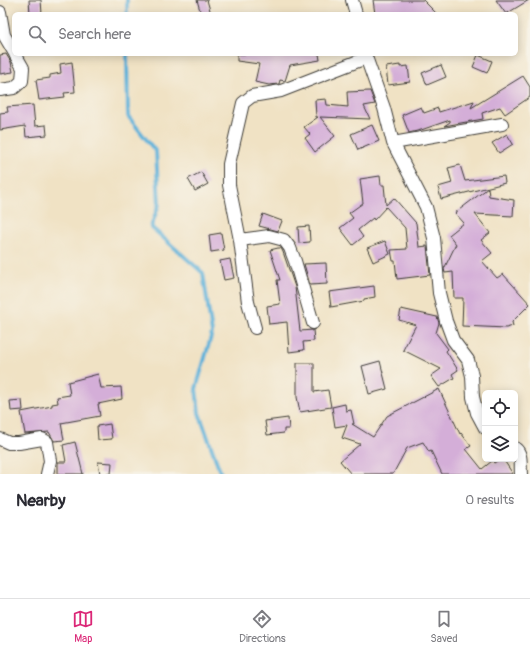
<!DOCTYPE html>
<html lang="en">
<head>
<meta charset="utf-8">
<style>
	:root { --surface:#fff; --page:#f7f7f7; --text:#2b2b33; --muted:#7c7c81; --line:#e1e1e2; --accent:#db2777 }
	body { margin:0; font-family:Pangolin,sans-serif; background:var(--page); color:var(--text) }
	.controls { position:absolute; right:12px; bottom:12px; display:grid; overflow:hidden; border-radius:6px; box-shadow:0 2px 10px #0003 }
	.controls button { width:36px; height:36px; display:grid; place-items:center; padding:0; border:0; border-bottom:1px solid var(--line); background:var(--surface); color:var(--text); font:20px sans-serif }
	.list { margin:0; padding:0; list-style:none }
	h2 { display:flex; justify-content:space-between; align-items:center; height:52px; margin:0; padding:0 16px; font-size:17px }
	h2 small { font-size:13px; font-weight:400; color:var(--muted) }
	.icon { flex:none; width:22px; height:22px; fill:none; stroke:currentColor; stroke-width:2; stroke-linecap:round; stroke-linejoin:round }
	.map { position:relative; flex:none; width:530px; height:474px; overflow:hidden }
	.search { position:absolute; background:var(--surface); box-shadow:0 2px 10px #0003; left:12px; right:12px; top:12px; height:44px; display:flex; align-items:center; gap:10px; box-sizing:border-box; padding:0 14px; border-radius:6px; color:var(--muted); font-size:15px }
	.sheet { height:124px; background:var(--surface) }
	nav { display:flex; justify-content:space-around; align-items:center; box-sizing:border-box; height:56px; border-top:1px solid var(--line); background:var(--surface); font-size:11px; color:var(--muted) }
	nav a { display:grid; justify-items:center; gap:2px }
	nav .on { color:var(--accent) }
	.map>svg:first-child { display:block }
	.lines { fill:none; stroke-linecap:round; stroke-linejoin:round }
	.stream { stroke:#5db1d9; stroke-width:4 }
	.building { fill:#d4aed8 }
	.minor-casing { stroke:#3c3a35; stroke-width:14 }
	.minor { stroke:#fff; stroke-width:12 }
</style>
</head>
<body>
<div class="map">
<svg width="530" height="474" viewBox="0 0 530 474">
	<rect width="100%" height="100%" fill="#f7f3e8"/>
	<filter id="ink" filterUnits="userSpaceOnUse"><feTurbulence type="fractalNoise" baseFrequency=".025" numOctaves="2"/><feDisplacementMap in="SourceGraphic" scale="8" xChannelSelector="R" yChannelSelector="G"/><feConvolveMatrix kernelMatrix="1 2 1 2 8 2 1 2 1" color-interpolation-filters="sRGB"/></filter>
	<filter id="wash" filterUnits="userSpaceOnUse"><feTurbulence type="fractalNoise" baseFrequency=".012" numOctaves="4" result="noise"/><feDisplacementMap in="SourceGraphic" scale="16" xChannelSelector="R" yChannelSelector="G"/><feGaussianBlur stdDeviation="0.9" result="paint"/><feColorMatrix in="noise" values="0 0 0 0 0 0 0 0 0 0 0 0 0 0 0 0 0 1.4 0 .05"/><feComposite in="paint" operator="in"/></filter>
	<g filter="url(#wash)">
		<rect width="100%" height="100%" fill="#f0e2c4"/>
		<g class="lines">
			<path class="stream" d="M127 0V14
				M127 54 128 116 156 152 159 204 151 227 203 273 212 333 196 389 199 413 221 474"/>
		</g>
		<g id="blocks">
			<path class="building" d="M29 0H41L42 14H30Z
				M197 0H207L211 14H201Z
				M373 0H423L437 14H375Z
				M496 0H529L506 14Z
				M6 54 11 62 13 72 0 74V55Z
				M237 54H319L320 60 290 65 285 81 280 80 279 84 269 85 255 82 259 64 237 61Z
				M478 55 492 61 487 73 473 67Z
				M72 62 75 92 64 93 65 97 39 100 36 80 50 78V75L61 73 60 64Z
				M400 65V67L408 66 410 82 388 85 386 67Z
				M441 65 446 77 427 85 422 73Z
				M523 76 530 87V97L505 114 500 107 482 113 483 119 444 126 450 122V120L421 130 409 133 402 115 421 107 424 113 438 108 439 112 474 101 471 108Z
				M370 91 375 104 364 106 370 119 320 117 335 136 315 152 305 138 310 134 304 127 318 117H316L315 100 326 99 327 105 348 107 347 92Z
				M33 105 35 126 46 125 47 135 26 137 25 126 0 130V113L8 112 7 107Z
				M372 125 379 141 358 150 351 134Z
				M507 134 513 144 499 153 492 143Z
				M460 165 465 181 504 176 505 183 441 199 438 187 452 183 448 168Z
				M201 172 208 184 195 191 188 179Z
				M380 176 381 185H384L386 205 394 198 416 223 419 247 427 246 430 275 397 279 395 261H393L391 250 407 249 405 228 386 207 374 220 373 218 358 230 363 237 353 245 340 228 353 218 349 213 363 203 360 179Z
				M488 188 489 196 514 200 513 216 475 214 490 233 481 240 492 253 482 261 497 278 503 274 530 304 512 322 513 326 506 328 462 326 463 298H454L453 272 445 273 444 269 456 244 449 235 464 223 455 213Z
				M263 214 282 221 278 231 259 226Z
				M309 226 310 242 299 243 298 227Z
				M221 233 224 250 211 252 209 235Z
				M385 241 390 254 373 262 367 248Z
				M278 248H281L283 252 295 287 300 331 313 330 314 341 303 342 304 350 289 352 287 322 269 324 267 306 280 304 277 280H280L270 250Z
				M230 259 234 278 224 280 220 261Z
				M326 263 327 284 310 285 304 264Z
				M374 286 375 297 364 299V301L331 307 329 292Z
				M401 309 437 317 439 323 436 333 448 349 446 351 458 370 452 374 454 378 439 387 431 376 441 369 403 350 416 325 399 320Z
				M380 361 387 389 369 394 362 366Z
				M297 363H314V392L328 390 331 407 300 412 297 397Z
				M98 374 101 388 121 387 122 399 98 404 100 416 61 423 64 440 54 441 49 432 25 434 21 412 52 406V404L58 403 57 397 70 395 68 382Z
				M439 389 460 434 461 433 471 446 466 449 482 469 492 461 494 463 500 459H503L513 474H442L431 451 429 452 423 442 407 448 393 474H351L340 461 360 444 342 438 347 425 335 427 332 407 345 404 346 411 351 410 354 424H352L373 437 387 416Z
				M22 400 23 410 11 411 10 401Z
				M288 418 289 429H284V433L267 435 265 421Z
				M110 424 112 439 98 440 97 426Z
				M75 442 83 474H58V462H66L63 445Z
				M98 462 112 463 111 474H100Z"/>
		</g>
	</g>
	<g filter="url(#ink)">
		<use href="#blocks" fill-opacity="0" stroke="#3c3a35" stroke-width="1"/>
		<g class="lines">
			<defs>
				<path id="minor" d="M352 0 356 14
					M0 12 4 35 14 52
					M365 54 384 108 393 143 426 207 434 238 439 293 446 321 453 340 468 360 472 376 473 397 477 413 485 428
					M0 90 14 88 22 81 23 68 15 54
					M393 143 502 124
					M240 240 269 236 284 240 290 248 295 261 313 323
					M255 328 248 302 240 240 229 185V164L243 103 252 96 281 91 366 58
					M0 439 9 443H19L42 439 47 442 50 461 47 474
					M515 448C523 454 520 465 521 474"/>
			</defs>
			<use href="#minor" class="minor-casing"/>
			<use href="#minor" class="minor"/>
		</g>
	</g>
</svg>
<div class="controls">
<button><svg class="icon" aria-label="locate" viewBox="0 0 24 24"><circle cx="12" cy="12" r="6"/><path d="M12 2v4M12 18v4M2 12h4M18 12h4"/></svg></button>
<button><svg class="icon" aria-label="layers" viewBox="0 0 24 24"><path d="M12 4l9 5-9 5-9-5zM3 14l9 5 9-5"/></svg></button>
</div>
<div class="search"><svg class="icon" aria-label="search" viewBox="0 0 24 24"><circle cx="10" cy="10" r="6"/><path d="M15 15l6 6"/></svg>Search here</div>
</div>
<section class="sheet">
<h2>Nearby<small>0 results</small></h2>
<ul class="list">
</ul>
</section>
<nav>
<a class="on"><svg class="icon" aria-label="map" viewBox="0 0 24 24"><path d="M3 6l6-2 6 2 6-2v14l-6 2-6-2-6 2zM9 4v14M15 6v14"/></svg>Map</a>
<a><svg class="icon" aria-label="directions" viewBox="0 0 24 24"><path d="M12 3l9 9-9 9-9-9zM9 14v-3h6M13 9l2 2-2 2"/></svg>Directions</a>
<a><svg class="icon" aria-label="saved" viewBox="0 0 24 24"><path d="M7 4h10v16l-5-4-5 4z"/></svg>Saved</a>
</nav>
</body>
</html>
